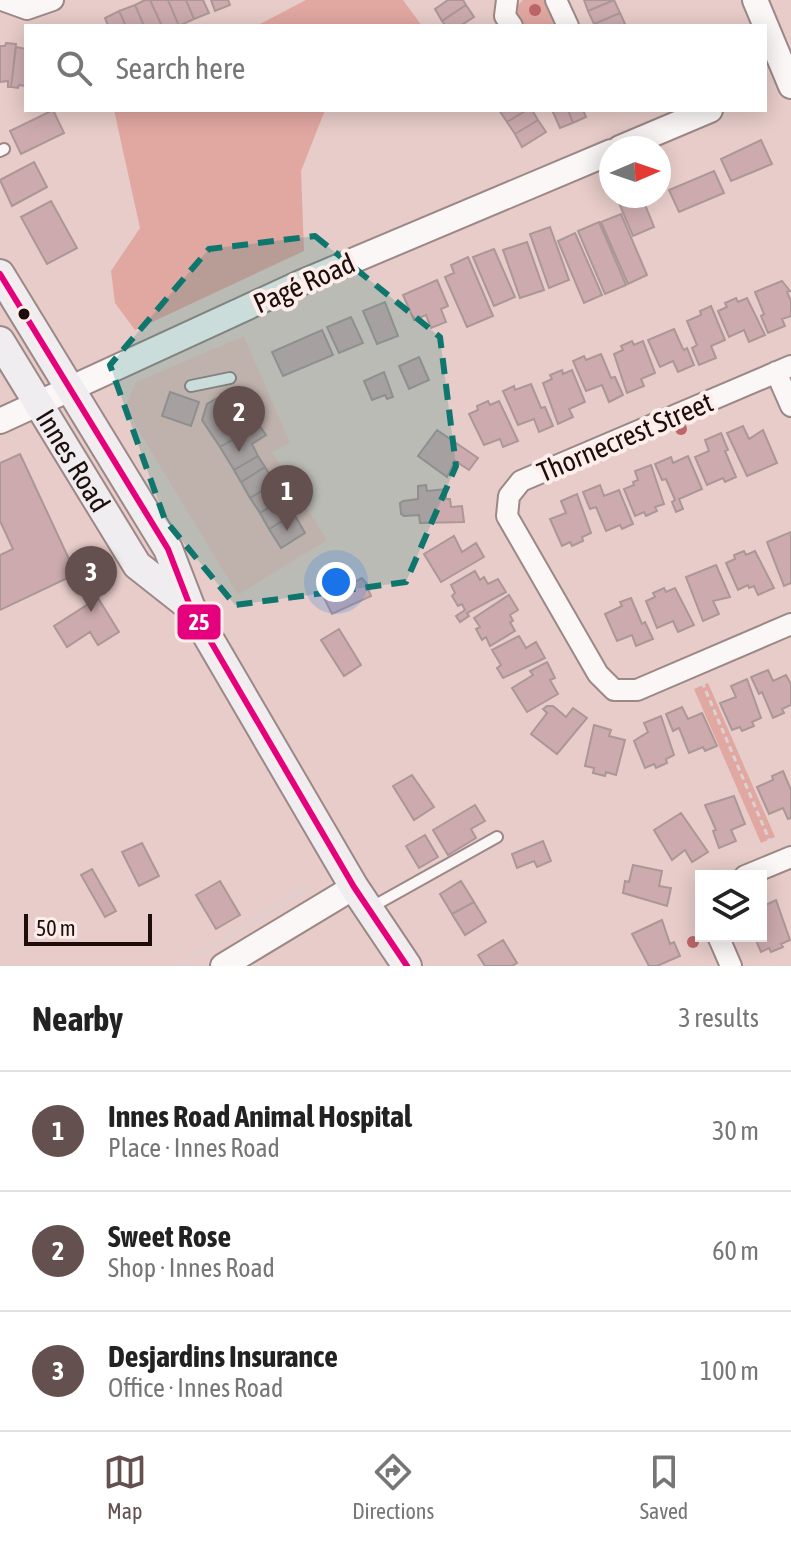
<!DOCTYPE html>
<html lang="en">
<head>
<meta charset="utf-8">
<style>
	:root { --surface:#fff; --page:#f2f2f2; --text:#222; --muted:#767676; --line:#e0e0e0; --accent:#64504e }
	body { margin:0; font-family:"Asap Condensed",sans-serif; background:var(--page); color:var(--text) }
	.controls { position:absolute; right:24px; bottom:24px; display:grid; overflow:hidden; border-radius:0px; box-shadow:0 4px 20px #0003 }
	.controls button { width:72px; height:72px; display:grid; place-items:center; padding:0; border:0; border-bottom:2px solid var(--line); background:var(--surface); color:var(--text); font:40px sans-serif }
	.compass { position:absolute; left:599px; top:136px; width:72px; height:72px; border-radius:50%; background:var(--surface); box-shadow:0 4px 20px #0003; rotate:88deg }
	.scale { position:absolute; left:24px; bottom:20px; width:128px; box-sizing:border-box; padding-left:8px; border:4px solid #1d0d0b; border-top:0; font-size:22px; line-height:28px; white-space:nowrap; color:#1d0d0b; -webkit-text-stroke:6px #fdedeb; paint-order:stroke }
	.you { position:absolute; left:336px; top:582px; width:28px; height:28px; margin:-20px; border:6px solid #fff; border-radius:50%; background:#1a73e8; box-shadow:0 0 0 12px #1a73e833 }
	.badge { display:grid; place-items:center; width:52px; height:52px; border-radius:50%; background:var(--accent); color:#fff; font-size:26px; font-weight:700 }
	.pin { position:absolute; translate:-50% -66px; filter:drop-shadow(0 2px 4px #0008) }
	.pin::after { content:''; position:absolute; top:42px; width:28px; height:24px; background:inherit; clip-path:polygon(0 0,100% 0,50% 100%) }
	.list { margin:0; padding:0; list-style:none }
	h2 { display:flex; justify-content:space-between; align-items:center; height:104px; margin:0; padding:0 32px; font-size:34px }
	h2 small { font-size:26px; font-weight:400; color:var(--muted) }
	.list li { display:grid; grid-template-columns:52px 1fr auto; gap:24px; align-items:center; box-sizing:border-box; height:120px; padding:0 32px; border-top:2px solid var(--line) }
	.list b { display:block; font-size:30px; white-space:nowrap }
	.list p { margin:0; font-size:26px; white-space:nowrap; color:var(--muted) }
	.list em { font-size:26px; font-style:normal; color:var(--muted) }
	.icon { flex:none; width:44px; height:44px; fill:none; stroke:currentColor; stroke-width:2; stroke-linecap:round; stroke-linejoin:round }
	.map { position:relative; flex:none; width:791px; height:966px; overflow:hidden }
	.search { position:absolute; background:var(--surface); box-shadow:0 4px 20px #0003; left:24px; right:24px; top:24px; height:88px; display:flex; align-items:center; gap:20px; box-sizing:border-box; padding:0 28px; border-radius:0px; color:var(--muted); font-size:30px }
	.sheet { height:464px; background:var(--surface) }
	nav { display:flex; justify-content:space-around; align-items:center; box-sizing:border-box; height:112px; border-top:2px solid var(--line); background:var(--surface); font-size:22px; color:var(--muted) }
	nav a { display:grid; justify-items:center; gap:4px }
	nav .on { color:var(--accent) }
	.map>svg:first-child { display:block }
	.built { fill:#ecc0bb }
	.green { fill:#e1a7a1 }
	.building { fill:#ccaaae; stroke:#ac9797; stroke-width:2 }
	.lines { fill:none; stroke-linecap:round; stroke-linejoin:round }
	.service-casing { stroke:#9c8886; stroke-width:14 }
	.minor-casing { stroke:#9c8886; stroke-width:24 }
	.tertiary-casing { stroke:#9c8886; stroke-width:28 }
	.secondary-casing { stroke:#9c8886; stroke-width:32 }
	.path { stroke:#dad2d2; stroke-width:3; stroke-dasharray:6 4; stroke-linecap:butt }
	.service { stroke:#fbf7f7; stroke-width:10 }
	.minor { stroke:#fbf7f7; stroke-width:20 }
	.tertiary { stroke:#fbf7f7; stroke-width:24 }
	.secondary { stroke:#f0edf0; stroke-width:28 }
	.bus-1-casing { stroke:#fdedeb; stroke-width:12 }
	.bus-1 { stroke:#e5007d; stroke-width:6 }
	.tree { fill:#bd6668 }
	.marked { fill:#0f766e; fill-opacity:0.2; stroke:#0f766e; stroke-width:6; stroke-dasharray:16 10; stroke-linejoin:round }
	.bus-dot { fill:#1d0d0b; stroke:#fdedeb; stroke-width:3 }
	.labels { text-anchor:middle; stroke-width:8; stroke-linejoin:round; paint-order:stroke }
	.street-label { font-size:28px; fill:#1d0d0b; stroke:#fdedeb }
	.line-badge { stroke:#fdedeb; stroke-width:3 }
	.badge-label { font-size:22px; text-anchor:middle; font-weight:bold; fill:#fff }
</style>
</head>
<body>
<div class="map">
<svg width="791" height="966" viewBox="0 0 791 966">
	<rect width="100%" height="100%" fill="#e7ccc9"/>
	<path class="built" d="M244 336 290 443 272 452 327 540 238 595 125 408 136 382Z"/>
	<path class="green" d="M306 0H403L422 26H256Z
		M523 0H545L556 26H525L517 13 518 5Z
		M114 110H325L301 171 304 251 135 330 115 303 111 271 140 228Z
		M708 683 775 837 761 843 694 689Z"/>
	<path class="building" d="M145 0H150L162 26H144L135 5Z
		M150 0H168L179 26H162Z
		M168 0H186L194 19 179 26Z
		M186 0H203L209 13 194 19Z
		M211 0H228L230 5 215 11Z
		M448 0H463L466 5 442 21 435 9Z
		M584 0H614L588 11Z
		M614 0 620 13 594 24 588 11Z
		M135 5 144 26H126L119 11Z
		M466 5 474 17 460 26H446L442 21Z
		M119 11 126 26H108L105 18Z
		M620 13 626 26H595L594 24Z
		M6 43 16 44 11 87H8V81L0 82V46H5Z
		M16 47 26 49V86L19 85 18 88 11 87Z
		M53 110 64 133 21 154 10 131Z
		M499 110H527L507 122Z
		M527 110H532L538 120 515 134 507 122Z
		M552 110H568L573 123 560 128Z
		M568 110H583L586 117 573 123Z
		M538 120 546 132 522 147 515 134Z
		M761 140 772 164 731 181 721 159Z
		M34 162 47 187 12 206 0 180Z
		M714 171 724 193 679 212 669 190Z
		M616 196H655L644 202 654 227 633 236Z
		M51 201 77 248 47 264 21 217Z
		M621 214 647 275 628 284 601 222Z
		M599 222 626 285 605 294 578 231Z
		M550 227 569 280 549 288 530 234Z
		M575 233 602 295 584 303 558 241Z
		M527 242 544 290 520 298 503 250Z
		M494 249 515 297 494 306 473 257Z
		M468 257 493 316 467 327 445 277 454 273 451 265Z
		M437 280 448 306 441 309 446 322 431 328 426 315 414 320 403 295Z
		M782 281 790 291 787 292 791 301V316L782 319 785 326 768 333 761 316 764 314 755 292Z
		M736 298 738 302 747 298 765 335 749 342 744 330 729 337 718 311 727 307 725 303Z
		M385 302 398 336 377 344 363 311Z
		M711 306 725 340 711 346 716 358 699 365 692 348 697 345 687 321 701 315 700 311Z
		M351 317 363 343 339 353 327 327Z
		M674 329 682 347 684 350 687 348 694 365 678 372 673 361 660 367 648 340Z
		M322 330 333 355 283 376 272 352Z
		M632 341 634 345 643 341 655 373 641 379 644 386 627 393 614 354 623 350 621 346Z
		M601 354 611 378 615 377 623 395 609 402 602 385 586 391 573 361 584 356 586 360Z
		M419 357 429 380 409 389 399 366Z
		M562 370 563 374 572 370 585 402 569 409 573 417 558 424 543 383 552 379 550 375Z
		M384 372 393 397 387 399 385 395 372 400 364 381Z
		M531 384 541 408 545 407 553 426 539 432 534 419 518 425 503 391 514 386 515 390Z
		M237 387 259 425 220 447 202 420 207 404Z
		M170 392 199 402 191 426 162 416Z
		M488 401 490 405 499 401 518 441 503 447 500 439 484 445 469 414 478 410 477 406Z
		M259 425 266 435 252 444 258 456 234 470 220 447Z
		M743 426 749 439 763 430 777 463 747 476 727 433Z
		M437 430 478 458 469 470 455 461 447 477 418 456Z
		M721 433 728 450 725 451 736 477 725 482 723 478 707 485 695 457 709 451 705 440Z
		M20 454 76 574 0 610V555L13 549 0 521V463Z
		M258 456 265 467 241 482 234 470Z
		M688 456 702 489 679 499 683 509 676 512 672 502 675 500 666 479 662 480 655 464 671 457 673 463Z
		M651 465 664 504 655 507 657 511 646 516 644 512 635 516 624 489 634 485 633 482 638 480 635 471Z
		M265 467 275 483 250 498 241 482Z
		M275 483 284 498 260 513 250 498Z
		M426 485 427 491 446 489V499H450L451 507 462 506 464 522 420 523 419 515 404 516 401 514 400 503 403 501 418 499V486Z
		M600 485 604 496 619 490 633 524 622 529 620 525 606 531 596 507 590 509 583 492Z
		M577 494 591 533 582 537 583 541 572 546 570 542 562 546 550 519 566 513 561 501Z
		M284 498 294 514 269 529 260 513Z
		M294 514 305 533 281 548 269 529Z
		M791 532V583L784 586 767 542Z
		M454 536 462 552 476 543 484 557 441 582 424 554Z
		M744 551 746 555 755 551 774 588 758 595 754 586 749 588 748 585 738 590 726 563 735 559 734 555Z
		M716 565 730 597 713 601 719 614 703 621 686 577Z
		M475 571 480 580 484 577 488 584 498 579 506 592 467 613 469 616 460 622 456 616 465 610 462 604 458 606 452 596 455 593 451 585Z
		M362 578 370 588 368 589 371 596 332 614 319 588 339 579 343 588Z
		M664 588 666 592 675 588 694 625 678 632 673 621 657 628 646 601 655 597 653 593Z
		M509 595 518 610 510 615 513 621 510 622 515 631 490 646 486 637 482 640 476 629 480 627 474 618Z
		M98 598 119 632 98 645 90 632 67 647 54 626Z
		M631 598 642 624 645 622 653 639 636 646 632 635 617 641 605 614 622 606 620 602Z
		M339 629 361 665 344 676 321 640Z
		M519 636 526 648 536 642 545 658 503 678 497 668 501 665 492 650Z
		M547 662 555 678 550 680 558 694 527 712 512 688 533 675 530 671Z
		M768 670 773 681 786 675 791 684V705L782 709 784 713 773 718 762 692 759 694 751 677Z
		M747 679 761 718 752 722 754 726 742 731 740 727 732 730 720 703 736 697 731 686Z
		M547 706H553L566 717 573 708 587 718 557 754 531 734 547 713 543 709Z
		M682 707 688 719 702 713 703 715 717 746 705 751 703 747 689 753 679 728 673 731 666 714Z
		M661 716 674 755 666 759 667 763 656 768 654 764 645 768 634 741 648 732 644 723Z
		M594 725 611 730 609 736 625 740 616 775 606 772 605 776 593 773 594 768 585 766Z
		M783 771 791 790V818L788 819 783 808 769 814 757 787 773 780 772 776Z
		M412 775 434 807 414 820 393 786Z
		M734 796 745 824 731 830 736 841 719 848 713 831 716 830 705 805Z
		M475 805 485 821 471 829 476 838 448 855 433 830Z
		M681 813 708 852 692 862 685 850 672 860 654 830Z
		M425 835 438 857 419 868 406 846Z
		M543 841 551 861 537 867 534 861 517 868 512 854Z
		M142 843 159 876 139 886 122 852Z
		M633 865 662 871 659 886 671 888 667 906 623 893 625 881 629 882Z
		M92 869 116 911 105 917 81 875Z
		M220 881 240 915 216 929 196 895Z
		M461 881 474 902 452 914 440 894Z
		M776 900 790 940 781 944 783 947 771 952 769 948 761 952 754 936H761V920L765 919 761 907Z
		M474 902 486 922 465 935 452 914Z
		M662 920 670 944 674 942 680 956 657 966H649L632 934Z
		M503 940 517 963 512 966H485L478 955Z"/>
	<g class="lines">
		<defs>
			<path id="service" d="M0 151 4 149
				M191 386 230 378
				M370 908 497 837"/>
			<path id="minor" d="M2 0 27 9 53 0
				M507 0 505 16 512 26
				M556 0 568 26
				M791 366 521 481 509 496 507 516 598 674 614 690H637L791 624
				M776 372 791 406
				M745 876 791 857
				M718 936 731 966"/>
			<path id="tertiary" d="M755 0 791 86
				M620 148 710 110
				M0 421 300 283 611 152
				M223 966 354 887"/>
			<g id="secondary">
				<path d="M0 274 168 549 190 606 354 887 407 966"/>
				<path id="s1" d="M0 341 137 565 189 606"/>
			</g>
		</defs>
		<use href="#service" class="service-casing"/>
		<use href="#minor" class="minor-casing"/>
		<use href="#tertiary" class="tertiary-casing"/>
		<use href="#secondary" class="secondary-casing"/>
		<path class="path" d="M702 682 771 844
			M180 966 310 886"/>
		<use href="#service" class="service"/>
		<use href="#minor" class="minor"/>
		<use href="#tertiary" class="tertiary"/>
		<use href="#secondary" class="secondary"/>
		<defs>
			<path id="bus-1" d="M0 274 168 549 190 606 354 887 407 966"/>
		</defs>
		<use href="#bus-1" class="bus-1-casing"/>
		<use href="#bus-1" class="bus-1"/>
	</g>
	<g class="tree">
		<circle cx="535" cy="10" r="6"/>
		<circle cx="681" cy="429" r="6"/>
		<circle cx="693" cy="942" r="6"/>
	</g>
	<path class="marked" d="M315 236 440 337 456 466 406 582 235 605 165 520 110 365 209 249Z"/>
	<circle class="bus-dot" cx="24" cy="314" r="7"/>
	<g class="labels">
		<g class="street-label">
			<text transform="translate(304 283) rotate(-24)" y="10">Pagé Road</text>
			<text transform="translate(625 437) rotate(-23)" y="10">Thornecrest Street</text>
			<text dy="10" stroke="none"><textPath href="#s1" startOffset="140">Innes Road</textPath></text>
		</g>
	</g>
	<rect class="line-badge" x="176" y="603" width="46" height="38" rx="8" fill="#e5007d"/>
	<g class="badge-label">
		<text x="199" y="630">25</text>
	</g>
</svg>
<div class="controls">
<button><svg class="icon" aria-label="layers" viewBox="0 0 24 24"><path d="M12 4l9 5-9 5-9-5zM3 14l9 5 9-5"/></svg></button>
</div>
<svg class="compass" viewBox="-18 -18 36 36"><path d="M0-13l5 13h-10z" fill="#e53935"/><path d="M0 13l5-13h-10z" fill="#767676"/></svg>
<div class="scale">50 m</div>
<div class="you"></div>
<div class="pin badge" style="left:287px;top:531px">1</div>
<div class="pin badge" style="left:239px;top:452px">2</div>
<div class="pin badge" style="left:91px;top:612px">3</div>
<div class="search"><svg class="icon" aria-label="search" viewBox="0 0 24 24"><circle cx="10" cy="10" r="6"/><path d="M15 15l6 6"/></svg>Search here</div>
</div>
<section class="sheet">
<h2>Nearby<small>3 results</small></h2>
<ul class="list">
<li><span class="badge">1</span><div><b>Innes Road Animal Hospital</b><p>Place · Innes Road</p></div><em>30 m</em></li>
<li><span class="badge">2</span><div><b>Sweet Rose</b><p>Shop · Innes Road</p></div><em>60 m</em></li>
<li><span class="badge">3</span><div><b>Desjardins Insurance</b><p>Office · Innes Road</p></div><em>100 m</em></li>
</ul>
</section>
<nav>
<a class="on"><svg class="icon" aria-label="map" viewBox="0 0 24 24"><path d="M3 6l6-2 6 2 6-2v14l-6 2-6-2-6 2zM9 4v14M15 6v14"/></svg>Map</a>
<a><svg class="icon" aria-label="directions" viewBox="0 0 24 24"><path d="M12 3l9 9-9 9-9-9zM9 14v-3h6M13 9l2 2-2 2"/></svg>Directions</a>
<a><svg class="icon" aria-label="saved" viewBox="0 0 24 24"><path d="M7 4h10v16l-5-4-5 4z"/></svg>Saved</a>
</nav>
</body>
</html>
